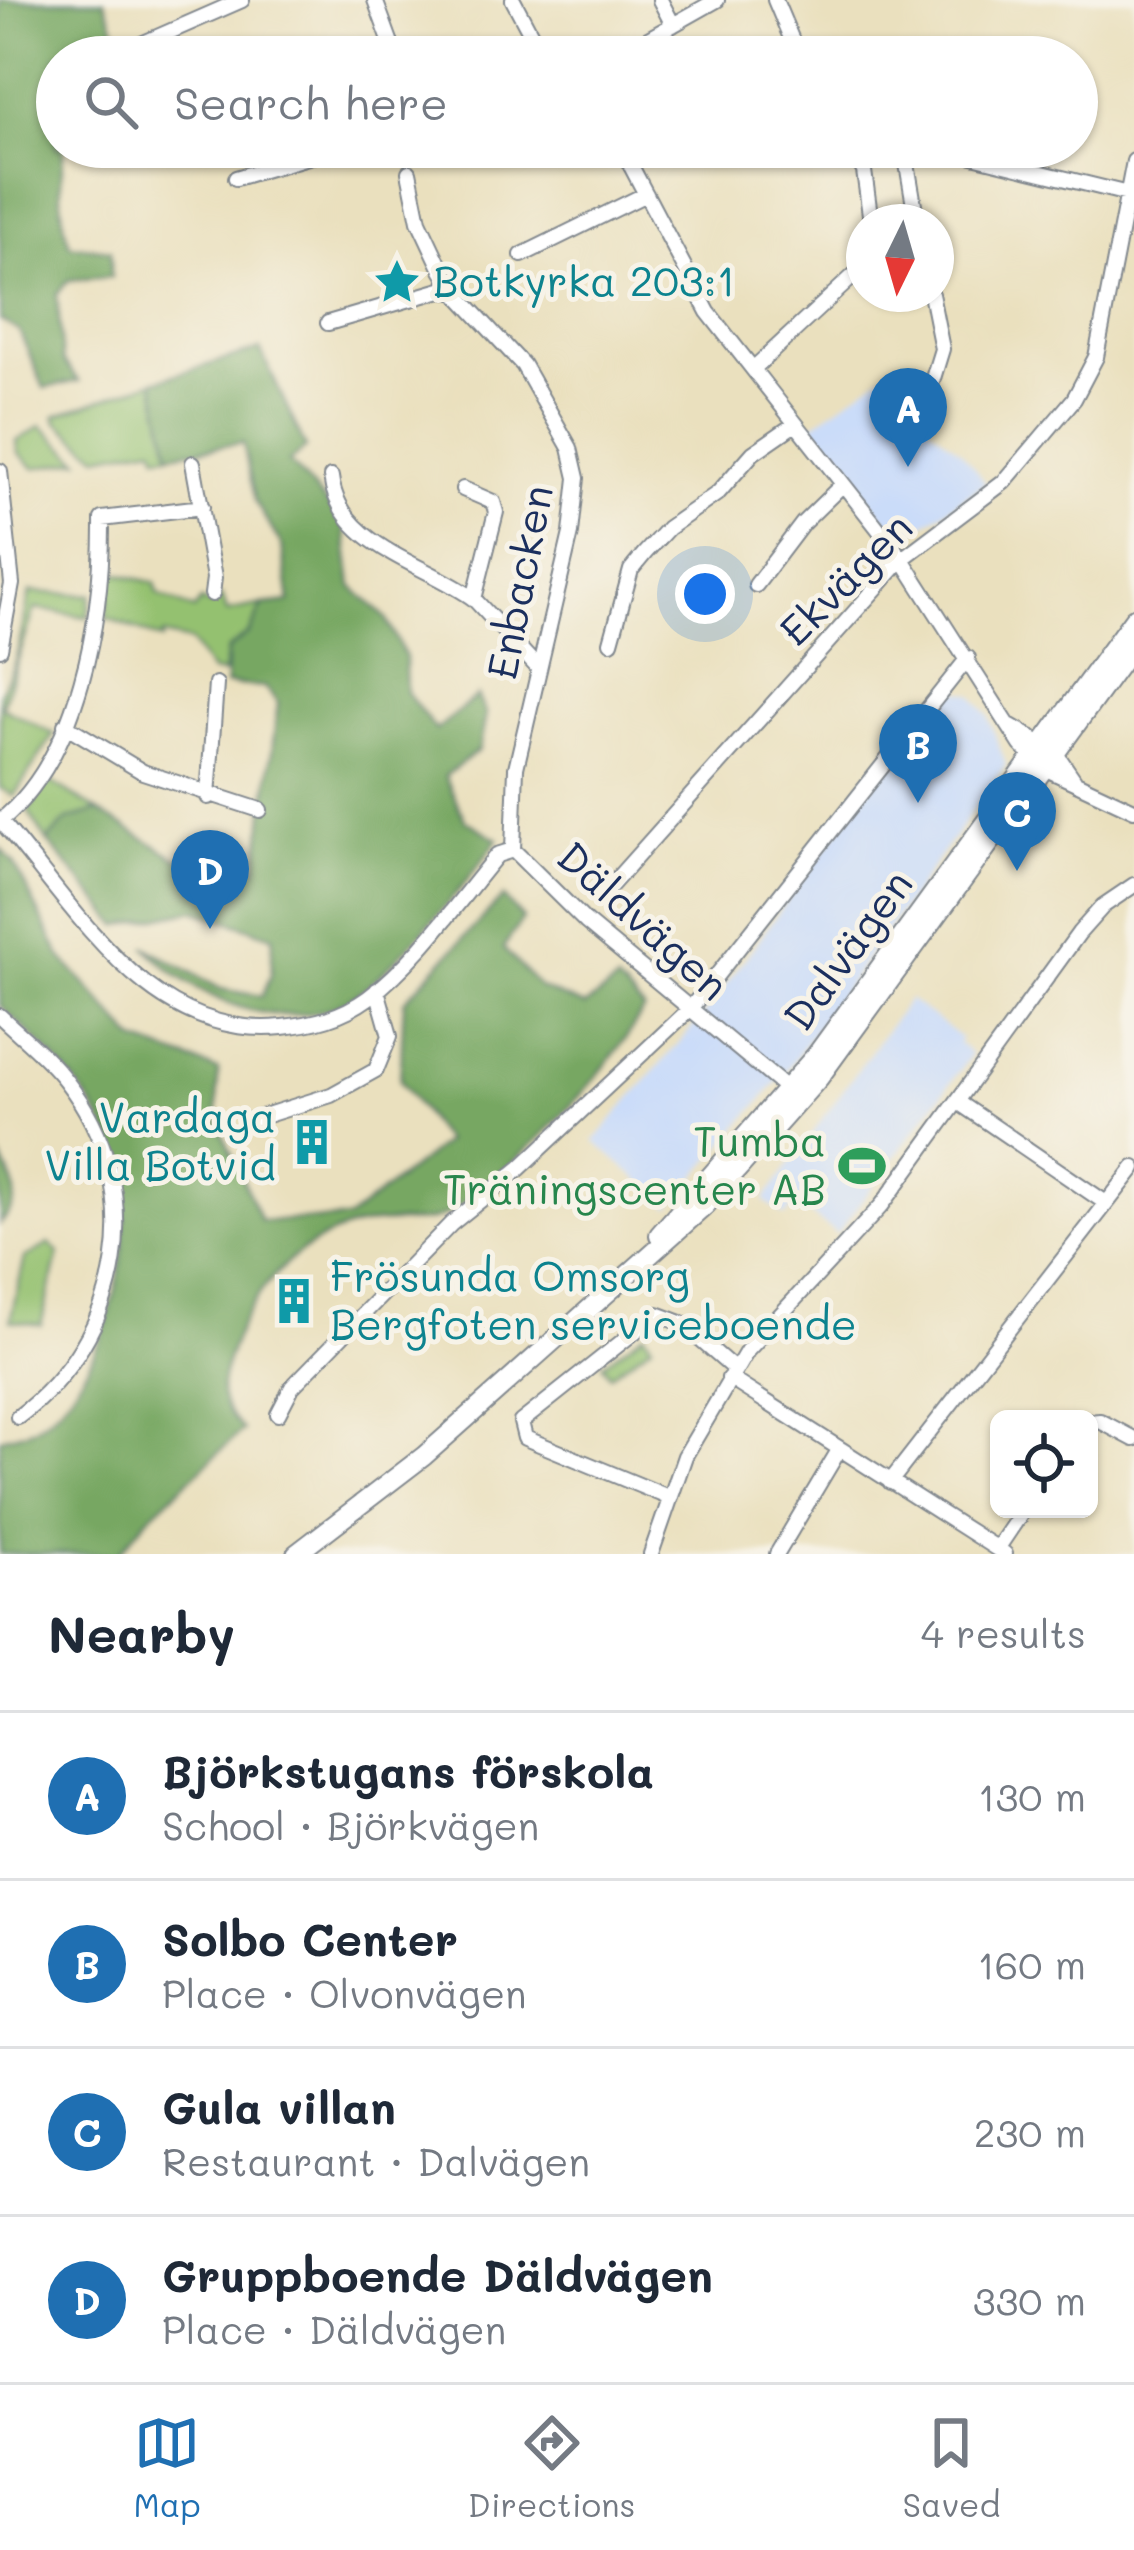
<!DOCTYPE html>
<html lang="en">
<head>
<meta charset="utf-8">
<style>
	:root { --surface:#fff; --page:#f2f2f3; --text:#1f2937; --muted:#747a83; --line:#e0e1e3; --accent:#1f6fb2 }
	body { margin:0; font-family:Mali,sans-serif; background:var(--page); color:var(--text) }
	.controls { position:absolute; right:36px; bottom:36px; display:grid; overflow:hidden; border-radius:18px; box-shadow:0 3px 9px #0004 }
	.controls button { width:108px; height:108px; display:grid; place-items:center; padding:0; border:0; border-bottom:3px solid var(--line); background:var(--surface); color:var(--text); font:60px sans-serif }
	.compass { position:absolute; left:846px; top:204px; width:108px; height:108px; border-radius:50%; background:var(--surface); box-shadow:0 3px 9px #0004; rotate:185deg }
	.you { position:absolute; left:705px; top:594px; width:42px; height:42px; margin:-30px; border:9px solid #fff; border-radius:50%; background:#1a73e8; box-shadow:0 0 0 18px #1a73e833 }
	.badge { display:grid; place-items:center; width:78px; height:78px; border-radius:50%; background:var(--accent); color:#fff; font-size:39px; font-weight:700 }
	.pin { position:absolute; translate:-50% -99px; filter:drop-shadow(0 3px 6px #0008) }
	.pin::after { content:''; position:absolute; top:63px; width:42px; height:36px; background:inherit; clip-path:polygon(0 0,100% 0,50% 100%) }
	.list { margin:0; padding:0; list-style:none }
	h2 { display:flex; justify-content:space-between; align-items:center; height:156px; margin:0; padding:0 48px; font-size:51px }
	h2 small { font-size:39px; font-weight:400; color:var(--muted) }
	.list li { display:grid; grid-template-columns:78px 1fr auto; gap:36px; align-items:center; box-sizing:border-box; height:168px; padding:0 48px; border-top:3px solid var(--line) }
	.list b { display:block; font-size:45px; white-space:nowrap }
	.list p { margin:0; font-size:39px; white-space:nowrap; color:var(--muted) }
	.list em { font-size:39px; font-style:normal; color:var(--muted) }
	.icon { flex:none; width:66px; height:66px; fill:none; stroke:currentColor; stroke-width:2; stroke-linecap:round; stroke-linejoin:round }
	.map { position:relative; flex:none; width:1134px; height:1554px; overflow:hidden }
	.search { position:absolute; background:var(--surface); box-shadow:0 3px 9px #0004; left:36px; right:36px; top:36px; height:132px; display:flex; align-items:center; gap:30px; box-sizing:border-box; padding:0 42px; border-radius:66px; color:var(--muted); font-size:45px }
	.sheet { height:828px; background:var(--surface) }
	nav { display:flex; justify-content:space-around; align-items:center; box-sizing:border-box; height:168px; border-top:3px solid var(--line); background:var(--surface); font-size:33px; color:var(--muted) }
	nav a { display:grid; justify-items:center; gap:6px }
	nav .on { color:var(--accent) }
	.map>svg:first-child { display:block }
	.built { fill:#cadcf9 }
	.green { fill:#94c170; stroke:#587867; stroke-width:3 }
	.forest { fill:#77a762; stroke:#496b60; stroke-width:3 }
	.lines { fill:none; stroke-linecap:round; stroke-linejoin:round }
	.minor-casing { stroke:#82888e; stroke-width:18 }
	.major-casing { stroke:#82888e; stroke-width:22 }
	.minor { stroke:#fff; stroke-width:14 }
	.major { stroke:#fff; stroke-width:18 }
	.labels { text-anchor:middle; stroke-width:10; stroke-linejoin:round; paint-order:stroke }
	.culture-label { font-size:42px; fill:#0d838f; stroke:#f7f3e8; text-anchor:start }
	.street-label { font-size:42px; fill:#1b2f5e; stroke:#f7f3e8 }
	.leisure-label { font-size:42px; fill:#27864d; stroke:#f7f3e8; text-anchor:end }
</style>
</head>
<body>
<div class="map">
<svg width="1134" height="1554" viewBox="0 0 1134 1554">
	<rect width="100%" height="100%" fill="#f7f3e8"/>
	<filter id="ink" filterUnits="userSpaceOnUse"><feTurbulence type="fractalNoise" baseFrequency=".00833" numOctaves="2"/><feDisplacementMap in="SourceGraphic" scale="24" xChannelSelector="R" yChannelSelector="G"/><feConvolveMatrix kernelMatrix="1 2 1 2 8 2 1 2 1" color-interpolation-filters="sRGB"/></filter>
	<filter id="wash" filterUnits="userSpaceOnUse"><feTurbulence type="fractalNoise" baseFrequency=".004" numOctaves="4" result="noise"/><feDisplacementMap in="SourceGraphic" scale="48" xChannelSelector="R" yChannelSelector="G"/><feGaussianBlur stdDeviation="2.7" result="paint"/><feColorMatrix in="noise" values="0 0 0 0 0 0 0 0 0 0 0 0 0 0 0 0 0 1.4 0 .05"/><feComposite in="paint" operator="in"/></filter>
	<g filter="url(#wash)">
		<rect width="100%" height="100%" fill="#eae0be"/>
		<path class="built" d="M886 372 932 408 928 425 961 451 986 483 906 537 898 535 810 427Z
			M951 689 972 694 988 715 1006 765 784 1074 670 1207 594 1141 708 1009 928 708Z
			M909 999 961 1038 958 1043 972 1054 837 1234 795 1203 785 1216 764 1200Z"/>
		<path class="green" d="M154 381 170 454 158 455 154 446 98 456 57 422 55 416Z
			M41 426 80 460 34 468 18 452 17 441Z
			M112 572 155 583 158 594 194 610 201 601 210 605 222 596 227 612 263 605 249 634 227 650 223 674 211 672 190 641 163 635 162 640 106 617Z
			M30 592 91 595 88 617 35 609 2 707 54 734 14 796 0 788V695L16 659Z
			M48 780 98 811 67 820 47 841 28 811Z
			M49 1244 59 1253 41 1325 10 1320 25 1258Z
			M644 1333 652 1344 610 1375 602 1364Z"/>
		<path class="forest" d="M0 0H104L117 33 118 57H57V147H64C60 182 58 211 70 245L111 250V277L69 280 57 294 63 361 79 381 44 388 19 331 0 320Z
			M260 349 306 448 289 462 344 523 352 586 386 618 405 657 406 692 436 730 477 696 486 715 479 750 445 776 465 820 498 839C471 879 393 970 354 996 286 1041 192 999 145 946L221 989 262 996 271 975 273 936 194 910 119 926 47 841 67 820 98 811 180 860 257 869 278 703 264 687 226 684 227 650 249 633 263 605 290 602 282 546 255 502 243 443 170 454 154 381Z
			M0 848 14 863 61 957 136 1041 218 1070 217 1120 261 1221 348 1219 445 1142 400 1081 404 1001 503 897 523 919 503 948 540 988 585 1006 617 982 644 1009C603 1081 516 1168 447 1214 429 1226 396 1220 374 1223 302 1233 255 1284 231 1349 218 1385 214 1402 243 1430L148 1518 118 1554H0V1438C10 1435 26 1433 35 1427 107 1381 141 1235 117 1157 97 1093 46 1050 0 1005Z
			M0 1156C16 1185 24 1198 0 1224Z"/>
	</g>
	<g filter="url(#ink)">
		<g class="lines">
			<defs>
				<path id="minor" d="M375 0 396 57
					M513 0 532 36 562 57
					M660 0 673 25
					M775 0 799 57
					M130 49 242 0
					M616 57 717 0
					M407 147V149
					M621 147 708 312 902 559 1021 745 1044 768 1134 810
					M850 147 864 171 871 222
					M915 147 906 158 917 222
					M936 147 1128 194
					M409 172 419 221 442 270 456 293 523 365 570 448 577 478 571 533 516 768 513 850
					M236 178 342 147
					M522 255 646 194
					M328 323 441 290 456 293
					M753 369 864 266
					M927 398 942 349 931 294
					M193 463 214 578 212 594
					M0 471 12 584 0 649
					M331 477C339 546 425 563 474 599
					M463 489 493 502 496 512 474 599 538 668
					M756 585 803 523 843 484
					M611 642 631 570 645 553 668 528 718 493 753 453 795 424
					M65 725 143 772 260 810
					M1011 726 1055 752 1074 780
					M208 797 216 684
					M0 820C76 907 149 1041 282 1027 314 1024 342 1017 368 998 418 960 457 903 497 855L513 850
					M0 821C80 757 103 615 102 519L202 507
					M513 850 586 922 793 1094
					M606 891 902 559 1004 482 1074 399 1096 357 1134 161
					M0 1016C22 1037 48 1057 66 1081 150 1189 125 1337 18 1417
					M958 1102 1106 1203
					M248 1121 331 1095 376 1070 390 1036 377 990
					M729 1378 1005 1554
					M278 1414 292 1387 451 1224 519 1169 690 1009 968 658
					M1089 1422 1100 1421 1134 1439
					M890 1482 1134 1168
					M668 1497 525 1438 521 1422 657 1314 681 1323 734 1369
					M997 1549 1024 1509
					M651 1554 685 1456 747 1351 882 1205 1079 933 1103 906 1134 885
					M777 1554 839 1450"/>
				<path id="major" d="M659 1235 816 1055 1134 618
					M296 1554 424 1456 705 1206 819 1078 1134 645"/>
			</defs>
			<use href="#minor" class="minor-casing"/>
			<use href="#major" class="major-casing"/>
			<use href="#minor" class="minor"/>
			<use href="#major" class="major"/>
		</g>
	</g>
	<defs>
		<symbol id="sight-bare" viewBox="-9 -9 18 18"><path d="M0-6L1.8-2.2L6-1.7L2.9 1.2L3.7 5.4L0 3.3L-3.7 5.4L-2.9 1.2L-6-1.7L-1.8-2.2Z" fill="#0f9aa8" stroke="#f7f3e8" stroke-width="2.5" paint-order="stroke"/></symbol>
		<symbol id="building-bare" viewBox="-9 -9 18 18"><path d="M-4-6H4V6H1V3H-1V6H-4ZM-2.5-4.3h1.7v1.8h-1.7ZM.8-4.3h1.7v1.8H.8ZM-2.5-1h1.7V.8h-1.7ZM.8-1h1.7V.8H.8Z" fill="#0f9aa8" stroke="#f7f3e8" stroke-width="2.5" paint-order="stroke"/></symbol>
		<symbol id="stadium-bare" viewBox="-9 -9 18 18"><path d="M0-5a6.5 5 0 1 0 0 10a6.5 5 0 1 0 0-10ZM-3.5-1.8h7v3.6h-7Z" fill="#2e9e5b" stroke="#f7f3e8" stroke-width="2.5" paint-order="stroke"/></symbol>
	</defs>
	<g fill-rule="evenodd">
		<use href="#sight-bare" x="364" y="249" width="66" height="66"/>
		<use href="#building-bare" x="279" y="1109" width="66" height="66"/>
		<use href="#stadium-bare" x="829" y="1133" width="66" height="66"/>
		<use href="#building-bare" x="261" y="1268" width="66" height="66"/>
	</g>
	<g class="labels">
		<g class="culture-label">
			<text x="433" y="297">Botkyrka 203:1</text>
			<text x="276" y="1133" text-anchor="end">Vardaga<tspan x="276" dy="48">Villa Botvid</tspan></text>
			<text x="330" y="1292">Frösunda Omsorg<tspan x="330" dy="48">Bergfoten serviceboende</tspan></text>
		</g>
		<g class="street-label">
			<text transform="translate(846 579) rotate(-45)" y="15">Ekvägen</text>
			<text transform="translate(520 582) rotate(-79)" y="15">Enbacken</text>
			<text transform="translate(643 921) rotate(42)" y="15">Däldvägen</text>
			<text transform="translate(848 950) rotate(-54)" y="15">Dalvägen</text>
		</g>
		<g class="leisure-label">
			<text x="826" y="1157">Tumba<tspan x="826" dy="48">Träningscenter AB</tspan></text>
		</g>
	</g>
</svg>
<div class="controls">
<button><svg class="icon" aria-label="locate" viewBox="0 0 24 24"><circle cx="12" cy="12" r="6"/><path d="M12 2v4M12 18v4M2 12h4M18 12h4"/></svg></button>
</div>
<svg class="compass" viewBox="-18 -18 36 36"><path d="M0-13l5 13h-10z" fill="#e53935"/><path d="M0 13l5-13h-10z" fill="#747a83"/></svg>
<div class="you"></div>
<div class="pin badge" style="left:908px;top:467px">A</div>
<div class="pin badge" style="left:918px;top:803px">B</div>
<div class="pin badge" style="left:1017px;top:871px">C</div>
<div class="pin badge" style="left:210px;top:929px">D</div>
<div class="search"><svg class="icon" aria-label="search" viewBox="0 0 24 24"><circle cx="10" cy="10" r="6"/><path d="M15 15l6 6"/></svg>Search here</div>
</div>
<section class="sheet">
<h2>Nearby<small>4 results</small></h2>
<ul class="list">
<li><span class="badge">A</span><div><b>Björkstugans förskola</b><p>School · Björkvägen</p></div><em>130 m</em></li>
<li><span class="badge">B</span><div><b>Solbo Center</b><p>Place · Olvonvägen</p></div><em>160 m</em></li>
<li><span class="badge">C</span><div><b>Gula villan</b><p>Restaurant · Dalvägen</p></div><em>230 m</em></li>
<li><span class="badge">D</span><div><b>Gruppboende Däldvägen</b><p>Place · Däldvägen</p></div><em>330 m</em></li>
</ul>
</section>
<nav>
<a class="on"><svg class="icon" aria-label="map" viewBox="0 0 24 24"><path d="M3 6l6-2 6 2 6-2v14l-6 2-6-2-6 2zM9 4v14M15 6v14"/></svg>Map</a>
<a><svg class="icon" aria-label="directions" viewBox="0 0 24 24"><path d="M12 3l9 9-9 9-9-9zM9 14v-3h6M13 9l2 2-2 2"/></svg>Directions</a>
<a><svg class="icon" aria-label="saved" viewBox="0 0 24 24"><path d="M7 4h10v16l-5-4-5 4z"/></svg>Saved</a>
</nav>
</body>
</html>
